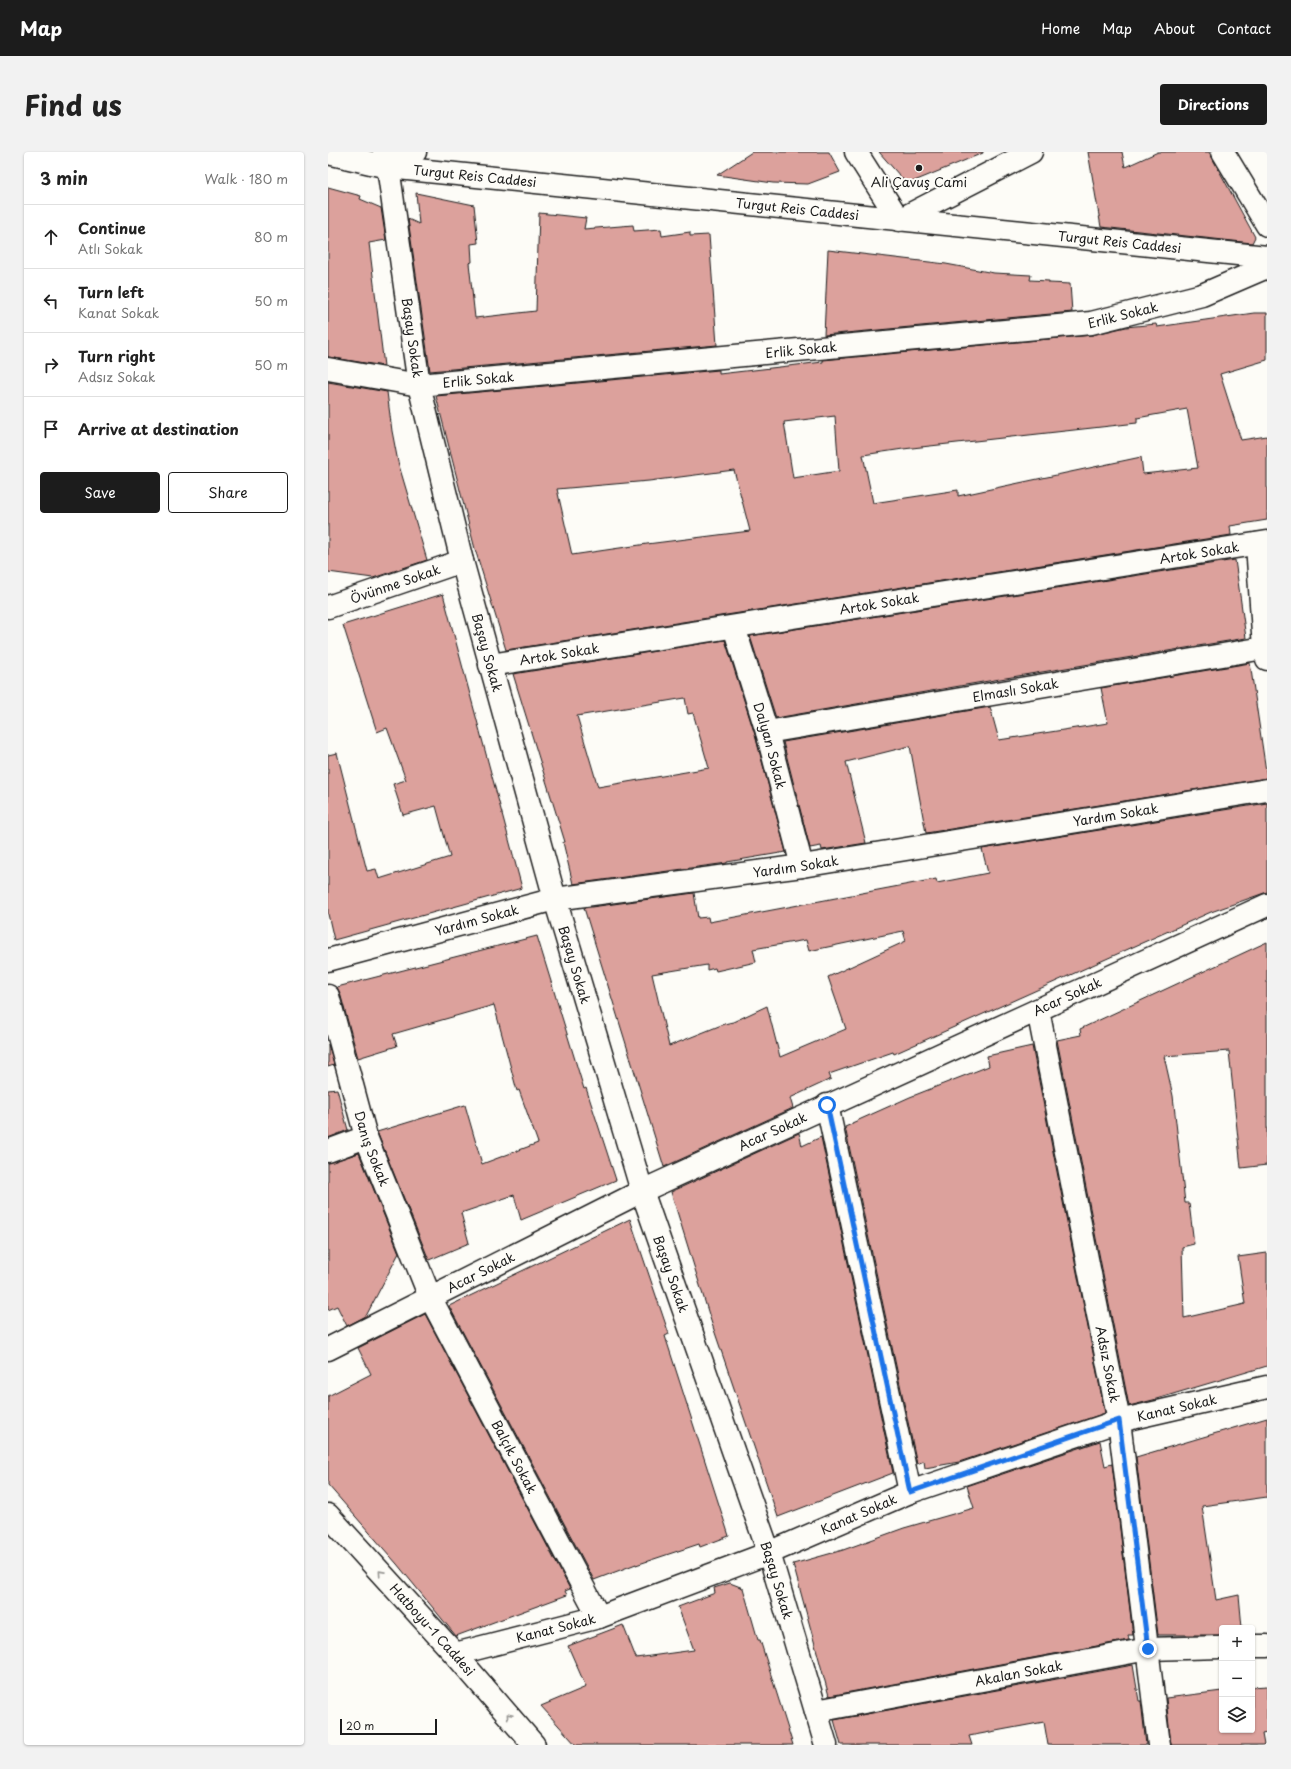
<!DOCTYPE html>
<html lang="en">
<head>
<meta charset="utf-8">
<style>
	:root { --surface:#fff; --page:#f2f2f2; --text:#222; --muted:#767676; --line:#e0e0e0; --accent:#1c1c1c }
	body { margin:0; font-family:"Playpen Sans",sans-serif; background:var(--page); color:var(--text) }
	.controls { position:absolute; right:12px; bottom:12px; display:grid; overflow:hidden; border-radius:4px; box-shadow:0 1px 3px #0004 }
	.controls button { width:36px; height:36px; display:grid; place-items:center; padding:0; border:0; border-bottom:1px solid var(--line); background:var(--surface); color:var(--text); font:20px sans-serif }
	.scale { position:absolute; left:12px; bottom:10px; width:97px; box-sizing:border-box; padding-left:4px; border:2px solid #1c1c1c; border-top:0; font-size:11px; line-height:14px; white-space:nowrap; color:#1c1c1c; -webkit-text-stroke:3px #fdfcf7; paint-order:stroke }
	.stop { position:absolute; width:12px; height:12px; margin:-9px; border:3px solid #1a73e8; border-radius:50%; background:#fff }
	.stop.end { background:#1a73e8; border-color:#fff; box-shadow:0 1px 4px #0008 }
	.list { margin:0; padding:0; list-style:none }
	h2 { display:flex; justify-content:space-between; align-items:center; height:52px; margin:0; padding:0 16px; font-size:17px }
	h2 small { font-size:13px; font-weight:400; color:var(--muted) }
	.list li { display:grid; grid-template-columns:26px 1fr auto; gap:12px; align-items:center; box-sizing:border-box; height:64px; padding:0 16px; border-top:1px solid var(--line) }
	.list b { display:block; font-size:15px; white-space:nowrap }
	.list p { margin:0; font-size:13px; white-space:nowrap; color:var(--muted) }
	.list em { font-size:13px; font-style:normal; color:var(--muted) }
	.actions { display:flex; gap:8px; padding:12px 16px }
	.actions a { flex:1; padding:9px 0; border:1px solid var(--accent); border-radius:4px; text-align:center; font-size:14px; color:var(--accent) }
	.actions .main { background:var(--accent); color:#fff }
	.icon { flex:none; width:22px; height:22px; fill:none; stroke:currentColor; stroke-width:2; stroke-linecap:round; stroke-linejoin:round }
	.map { position:relative; flex:none; width:939px; height:1593px; overflow:hidden; border-radius:4px }
	header { display:flex; align-items:center; gap:24px; box-sizing:border-box; height:56px; padding:0 20px; background:var(--accent); color:#fff }
	header strong { font-size:19px }
	nav { display:flex; gap:22px; margin-inline-start:auto; font-size:14px }
	.intro { display:flex; align-items:center; justify-content:space-between; box-sizing:border-box; height:96px; padding:0 24px }
	h1 { margin:0; font-size:28px }
	.button { padding:10px 18px; border-radius:4px; background:var(--accent); color:#fff; font-size:14px; font-weight:700 }
	main { display:flex; gap:24px; padding:0 24px }
	aside { flex:1; background:var(--surface); border-radius:4px; box-shadow:0 1px 3px #0004 }
	.map>svg:first-child { display:block }
	.building { fill:#dca19c; stroke:#1c1c1c; fill-rule:evenodd }
	.lines { fill:none; stroke-linecap:round; stroke-linejoin:round }
	.street-casing { stroke:#1c1c1c; stroke-width:25 }
	.secondary-casing { stroke:#1c1c1c; stroke-width:25 }
	.street { stroke:#fdfcf7; stroke-width:22 }
	.secondary { stroke:#fdfcf7; stroke-width:22 }
	.oneway { stroke:#989794 }
	.route { stroke:#1a73e8; stroke-width:5 }
	.poi-dot { fill:#1c1c1c; stroke:#fdfcf7; stroke-width:1.5 }
	.labels { text-anchor:middle; stroke-width:4; stroke-linejoin:round; paint-order:stroke }
	.street-label { font-size:13px; fill:#1c1c1c; stroke:#fdfcf7 }
	.poi-label { font-size:13px; fill:#1c1c1c; stroke:#fdfcf7 }
</style>
</head>
<body>
<header>
<strong>Map</strong>
<nav><a>Home</a><a>Map</a><a>About</a><a>Contact</a></nav>
</header>
<div class="intro"><h1>Find us</h1><a class="button">Directions</a></div>
<main>
<aside>
<h2>3 min<small>Walk · 180 m</small></h2>
<ul class="list">
<li><svg class="icon" aria-label="ahead" viewBox="0 0 24 24"><path d="M12 20V5M6 11l6-6 6 6"/></svg><div><b>Continue</b><p>Atlı Sokak</p></div><em>80 m</em></li>
<li><svg class="icon" aria-label="left" viewBox="0 0 24 24"><path d="M17 20v-9H6M10 6l-5 5 5 5"/></svg><div><b>Turn left</b><p>Kanat Sokak</p></div><em>50 m</em></li>
<li><svg class="icon" aria-label="right" viewBox="0 0 24 24"><path d="M7 20v-9h11M14 6l5 5-5 5"/></svg><div><b>Turn right</b><p>Adsız Sokak</p></div><em>50 m</em></li>
<li><svg class="icon" aria-label="arrive" viewBox="0 0 24 24"><path d="M6 21V4h12l-3 4 3 4H6"/></svg><div><b>Arrive at destination</b></div></li>
</ul>
<div class="actions"><a class="main">Save</a><a>Share</a></div>
</aside>
<div class="map">
<svg width="939" height="1593" viewBox="0 0 939 1593">
	<rect width="100%" height="100%" fill="#fdfcf7"/>
	<filter id="ink" filterUnits="userSpaceOnUse"><feTurbulence type="fractalNoise" baseFrequency=".025" numOctaves="2"/><feDisplacementMap in="SourceGraphic" scale="8" xChannelSelector="R" yChannelSelector="G"/><feConvolveMatrix kernelMatrix="1 2 1 2 8 2 1 2 1" color-interpolation-filters="sRGB"/></filter>
	<g filter="url(#ink)">
		<path class="building" d="M424 0H501L512 20 480 32 445 31 389 23Z
			M551 0H655V1L579 32Z
			M760 0H794L797 15 830 0H881L927 85 924 91 773 75Z
			M0 35 33 44 32 47 53 56 58 88 41 91 56 214 0 205Z
			M88 41 146 53 150 91 143 92 144 110 141 111 147 166 208 159 211 61 258 66 256 77 305 73 306 79 333 77 334 84 362 80V84L381 83 389 193 102 219 80 67 91 72Z
			M500 98 618 112 666 121 703 123 702 128 721 129V131L742 132 744 160 496 183Z
			M926 161H939V208L892 222 913 288 939 284V368L902 374 903 383 178 498 147 397 108 244 391 218V222L495 210V208L764 183 798 175 828 172 829 175ZM859 257 870 316 815 322 813 305 630 344V338L545 351 535 303 575 297 809 271V266ZM507 264 511 319 465 326 456 270ZM406 318 422 379 319 392 244 403 229 337 321 329Z
			M0 230 59 240 64 279 70 310 99 408 45 426 0 420Z
			M907 408 918 486 672 527 448 566 422 484Z
			M115 442 194 736 6 788 0 762V603L9 601 39 719 48 717 51 727 122 705 108 654 75 663 65 632 78 628 59 576 49 580 15 473Z
			M397 488 427 583 458 700 399 710V711L245 732 235 690H237L185 522ZM357 546 360 562 365 561 381 616 270 635 249 564Z
			M922 511 939 626 598 681 582 594 518 610 538 691 494 698 493 694 482 696 455 590 662 555 671 588 780 571 773 536Z
			M939 651V740L883 760 566 902 565 900 501 922 503 927 462 946 465 956 336 1015 256 756 366 741 370 766 380 765 381 770 608 727 609 731 660 721 654 697ZM575 779 578 789 500 825 518 877 452 905 439 854 405 870 396 872 341 894 324 822 379 813V818L387 816 388 819 428 810 425 797 478 788 481 799Z
			M209 784 256 937 258 936 288 1028 193 1068 186 1043 133 1061 141 1091 101 1108 49 980 137 953 154 1012 210 991 191 938 189 939 166 853 65 882 69 894 30 906 12 841 9 835Z
			M939 790V1013L913 1016 901 899 836 904 845 944 857 1051H861L866 1092 854 1095 856 1166 917 1152 910 1105 939 1101V1214L825 1248 801 1254 729 888 753 883 752 877Z
			M0 892 6 913 0 915Z
			M704 894 777 1261 631 1310 597 1316 596 1309 589 1312 517 975 524 972V971L582 945 661 914 659 904Z
			M9 937 20 978 0 986V938Z
			M471 981 474 994 493 985 565 1321 450 1365 383 1169 343 1040Z
			M31 1001 71 1101 38 1164 19 1174 9 1154 0 1158V1011Z
			M302 1067 341 1182 337 1184 401 1384 372 1395 371 1392 308 1413V1412L266 1428 121 1154Z
			M97 1162 242 1437 237 1439 239 1443 128 1484 69 1412 0 1333V1244L43 1222 30 1196Z
			M939 1266V1345L874 1354 888 1448 911 1443 914 1476H894V1483H830L808 1305Z
			M772 1289 777 1314 784 1312 805 1483H800L801 1488 501 1544 465 1412 515 1398 576 1376 646 1356 639 1334Z
			M402 1431 415 1436 430 1488H432L465 1593H248L213 1554 258 1535 240 1494 295 1473 308 1506 366 1498 350 1455 387 1441 386 1436Z
			M805 1513 811 1549H813L818 1593H720L716 1570 641 1584 644 1593H513L506 1568Z
			M939 1534V1581L934 1582 936 1593H843L838 1546 894 1539V1578H924V1535Z"/>
		<g class="lines">
			<defs>
				<g id="street">
					<path id="s1" d="M56 0 60 15 91 233 134 409 227 747 314 1039 441 1401 498 1593"/>
					<path d="M528 0 571 68 703 0"/>
					<path d="M895 0 939 73"/>
					<path d="M60 15 87 0"/>
					<path id="s2" d="M0 217 91 233 763 171 874 143 939 115"/>
					<path d="M929 392 936 496 939 507"/>
					<path id="s3" d="M0 455 134 409"/>
					<path id="s4" d="M406 475 439 580 474 714"/>
					<path id="s5" d="M162 513 939 390"/>
					<path id="s6" d="M439 580 936 496"/>
					<path id="s7" d="M0 808 227 747 474 714 939 638"/>
					<path id="s8" d="M0 844 38 985 102 1145 271 1465"/>
					<path id="s9" d="M710 858 791 1269 831 1593"/>
					<path d="M499 953 582 1340"/>
					<path d="M0 999 38 985"/>
					<path id="s10" d="M0 1197 314 1039 939 753"/>
					<path d="M924 1494H939"/>
					<path id="s11" d="M127 1502 271 1465 441 1401 582 1340 791 1269 939 1235"/>
					<path id="s12" d="M488 1559 820 1497 894 1495"/>
				</g>
				<g id="secondary">
					<path id="s13" d="M0 1 60 15 939 105"/>
					<path id="s14" d="M0 1363 127 1502 206 1593"/>
				</g>
			</defs>
			<use href="#street" class="street-casing"/>
			<use href="#secondary" class="secondary-casing"/>
			<use href="#street" class="street"/>
			<use href="#secondary" class="secondary"/>
		</g>
		<defs><path id="oneway-chevron" d="M-2-3.5L2.5 0L-2 3.5" fill="none" stroke-width="1.6" stroke-linecap="round" stroke-linejoin="round"/></defs>
		<g class="oneway">
			<use href="#oneway-chevron" transform="translate(53 1421) rotate(-132)"/>
			<use href="#oneway-chevron" transform="translate(181 1564) rotate(-131)"/>
		</g>
	</g>
	<g class="lines" filter="url(#ink)">
		<path class="route" d="M499 953 582 1340 791 1268 820 1497"/>
	</g>
	<circle class="poi-dot" cx="591" cy="16" r="4"/>
	<g class="labels">
		<g class="street-label">
			<text dy="5" stroke="none"><textPath href="#s13" startOffset="149">Turgut Reis Caddesi</textPath></text>
			<text dy="5" stroke="none"><textPath href="#s13" startOffset="473">Turgut Reis Caddesi</textPath></text>
			<text dy="5" stroke="none"><textPath href="#s13" startOffset="797">Turgut Reis Caddesi</textPath></text>
			<text dy="5" stroke="none"><textPath href="#s2" startOffset="800">Erlik Sokak</textPath></text>
			<text dy="5" stroke="none"><textPath href="#s1" startOffset="188">Başay Sokak</textPath></text>
			<text dy="5" stroke="none"><textPath href="#s2" startOffset="476">Erlik Sokak</textPath></text>
			<text dy="5" stroke="none"><textPath href="#s2" startOffset="152">Erlik Sokak</textPath></text>
			<text dy="5" stroke="none"><textPath href="#s5" startOffset="718">Artok Sokak</textPath></text>
			<text dy="5" stroke="none"><textPath href="#s3" startOffset="71">Övünme Sokak</textPath></text>
			<text dy="5" stroke="none"><textPath href="#s5" startOffset="394">Artok Sokak</textPath></text>
			<text dy="5" stroke="none"><textPath href="#s1" startOffset="512">Başay Sokak</textPath></text>
			<text dy="5" stroke="none"><textPath href="#s5" startOffset="70">Artok Sokak</textPath></text>
			<text dy="5" stroke="none"><textPath href="#s6" startOffset="252">Elmaslı Sokak</textPath></text>
			<text dy="5" stroke="none"><textPath href="#s4" startOffset="124">Dalyan Sokak</textPath></text>
			<text dy="5" stroke="none"><textPath href="#s7" startOffset="802">Yardım Sokak</textPath></text>
			<text dy="5" stroke="none"><textPath href="#s7" startOffset="478">Yardım Sokak</textPath></text>
			<text dy="5" stroke="none"><textPath href="#s7" startOffset="154">Yardım Sokak</textPath></text>
			<text dy="5" stroke="none"><textPath href="#s1" startOffset="836">Başay Sokak</textPath></text>
			<text dy="5" stroke="none"><textPath href="#s10" startOffset="819">Acar Sokak</textPath></text>
			<text dy="5" stroke="none"><textPath href="#s10" startOffset="495">Acar Sokak</textPath></text>
			<text dy="5" stroke="none"><textPath href="#s8" startOffset="159">Danış Sokak</textPath></text>
			<text dy="5" stroke="none"><textPath href="#s10" startOffset="171">Acar Sokak</textPath></text>
			<text dy="5" stroke="none"><textPath href="#s1" startOffset="1160">Başay Sokak</textPath></text>
			<text dy="5" stroke="none"><textPath href="#s9" startOffset="361">Adsız Sokak</textPath></text>
			<text dy="5" stroke="none"><textPath href="#s11" startOffset="764">Kanat Sokak</textPath></text>
			<text dy="5" stroke="none"><textPath href="#s8" startOffset="499">Balçık Sokak</textPath></text>
			<text dy="5" stroke="none"><textPath href="#s11" startOffset="428">Kanat Sokak</textPath></text>
			<text dy="5" stroke="none"><textPath href="#s1" startOffset="1484">Başay Sokak</textPath></text>
			<text dy="5" stroke="none"><textPath href="#s11" startOffset="104">Kanat Sokak</textPath></text>
			<text dy="5" stroke="none"><textPath href="#s14" startOffset="155">Hatboyu-1 Caddesi</textPath></text>
			<text dy="5" stroke="none"><textPath href="#s12" startOffset="206">Akalan Sokak</textPath></text>
		</g>
		<g class="poi-label">
			<text x="591" y="35">Ali Çavuş Cami</text>
		</g>
	</g>
</svg>
<div class="controls">
<button>+</button>
<button>−</button>
<button><svg class="icon" aria-label="layers" viewBox="0 0 24 24"><path d="M12 4l9 5-9 5-9-5zM3 14l9 5 9-5"/></svg></button>
</div>
<div class="scale">20 m</div>
<div class="stop" style="left:499px;top:953px"></div>
<div class="stop end" style="left:820px;top:1497px"></div>
</div>
</main>
</body>
</html>
